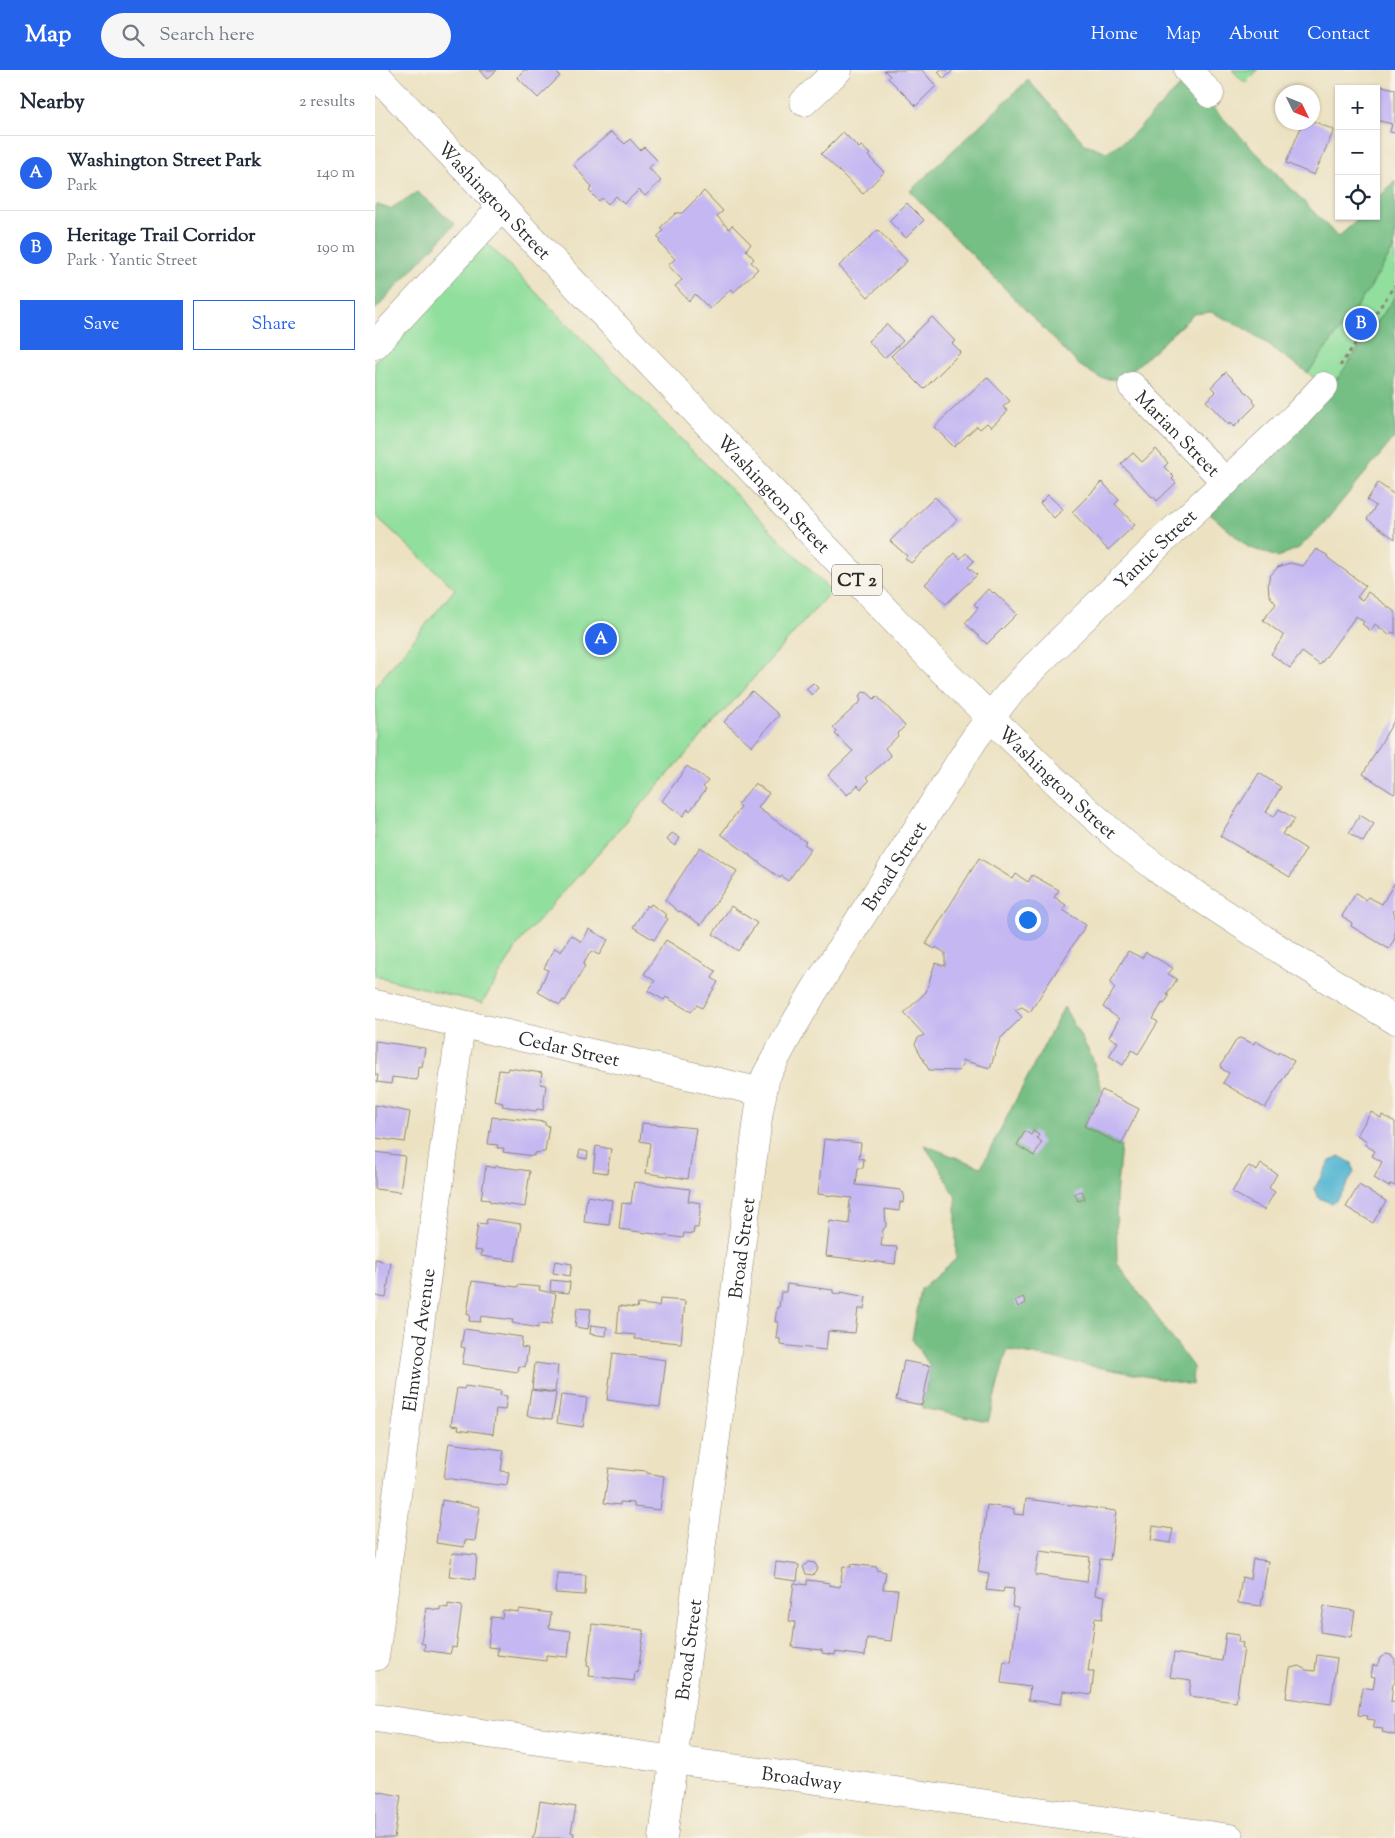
<!DOCTYPE html>
<html lang="en">
<head>
<meta charset="utf-8">
<style>
	:root { --surface:#fff; --page:#f6f6f7; --text:#1f2937; --muted:#747a83; --line:#e0e1e3; --accent:#2563eb }
	body { margin:0; font-family:"Sorts Mill Goudy",serif; background:var(--page); color:var(--text) }
	.controls { position:absolute; right:15px; top:15px; display:grid; overflow:hidden; border-radius:0px; box-shadow:0 1px 4px #0004 }
	.controls button { width:45px; height:45px; display:grid; place-items:center; padding:0; border:0; border-bottom:1px solid var(--line); background:var(--surface); color:var(--text); font:25px sans-serif }
	.compass { position:absolute; left:900px; top:15px; width:45px; height:45px; border-radius:50%; background:var(--surface); box-shadow:0 1px 4px #0004; rotate:133deg }
	.you { position:absolute; left:652px; top:849px; width:18px; height:18px; margin:-12px; border:4px solid #fff; border-radius:50%; background:#1a73e8; box-shadow:0 0 0 8px #1a73e833 }
	.badge { display:grid; place-items:center; width:32px; height:32px; border-radius:50%; background:var(--accent); color:#fff; font-size:16px; font-weight:700 }
	.pin { position:absolute; translate:-50% -50%; border:2px solid #fff; box-shadow:0 1px 5px #0006 }
	.list { margin:0; padding:0; list-style:none }
	h2 { display:flex; justify-content:space-between; align-items:center; height:65px; margin:0; padding:0 20px; font-size:21px }
	h2 small { font-size:16px; font-weight:400; color:var(--muted) }
	.list li { display:grid; grid-template-columns:32px 1fr auto; gap:15px; align-items:center; box-sizing:border-box; height:75px; padding:0 20px; border-top:1px solid var(--line) }
	.list b { display:block; font-size:19px; white-space:nowrap }
	.list p { margin:0; font-size:16px; white-space:nowrap; color:var(--muted) }
	.list em { font-size:16px; font-style:normal; color:var(--muted) }
	.actions { display:flex; gap:10px; padding:15px 20px }
	.actions a { flex:1; padding:11px 0; border:1px solid var(--accent); border-radius:0px; text-align:center; font-size:18px; color:var(--accent) }
	.actions .main { background:var(--accent); color:#fff }
	.icon { flex:none; width:28px; height:28px; fill:none; stroke:currentColor; stroke-width:2; stroke-linecap:round; stroke-linejoin:round }
	.map { position:relative; flex:none; width:1020px; height:1768px; overflow:hidden }
	header { display:flex; align-items:center; gap:30px; box-sizing:border-box; height:70px; padding:0 25px; background:var(--accent); color:#fff }
	header strong { font-size:24px }
	nav { display:flex; gap:28px; margin-inline-start:auto; font-size:18px }
	.search { width:350px; height:45px; background:var(--page); display:flex; align-items:center; gap:12px; box-sizing:border-box; padding:0 18px; border-radius:28px; color:var(--muted); font-size:19px }
	main { display:flex }
	aside { flex:1; background:var(--surface) }
	.map>svg:first-child { display:block }
	.green { fill:#91df9d; stroke:#5e8564 }
	.forest { fill:#74be84; stroke:#507458 }
	.water { fill:#52b5d1; stroke:#3e707e }
	.building { fill:#c5b7f2; fill-rule:evenodd }
	.lines { fill:none; stroke-linecap:round; stroke-linejoin:round }
	.minor-casing { stroke:#8c8676; stroke-width:29 }
	.major-casing { stroke:#8c8676; stroke-width:29 }
	.highway-casing { stroke:#8c8676; stroke-width:29 }
	.path { stroke:#8c8676; stroke-width:3; stroke-dasharray:4 4; stroke-linecap:butt }
	.minor { stroke:#fff; stroke-width:28 }
	.major { stroke:#fff; stroke-width:28 }
	.highway { stroke:#fff; stroke-width:28 }
	.labels { text-anchor:middle; stroke-width:4; stroke-linejoin:round; paint-order:stroke }
	.shield { fill:#f7f3e8; stroke:#686764; stroke-width:1 }
	.shield-label { font-size:18px; font-weight:bold; fill:#2b2b2b }
	.street-label { font-size:19px; fill:#2b2b2b; stroke:#f7f3e8 }
</style>
</head>
<body>
<header>
<strong>Map</strong>
<div class="search"><svg class="icon" aria-label="search" viewBox="0 0 24 24"><circle cx="10" cy="10" r="6"/><path d="M15 15l6 6"/></svg>Search here</div>
<nav><a>Home</a><a>Map</a><a>About</a><a>Contact</a></nav>
</header>
<main>
<aside>
<h2>Nearby<small>2 results</small></h2>
<ul class="list">
<li><span class="badge">A</span><div><b>Washington Street Park</b><p>Park</p></div><em>140 m</em></li>
<li><span class="badge">B</span><div><b>Heritage Trail Corridor</b><p>Park · Yantic Street</p></div><em>190 m</em></li>
</ul>
<div class="actions"><a class="main">Save</a><a>Share</a></div>
</aside>
<div class="map">
<svg width="1020" height="1768" viewBox="0 0 1020 1768">
	<rect width="100%" height="100%" fill="#f7f3e8"/>
	<filter id="ink" filterUnits="userSpaceOnUse"><feTurbulence type="fractalNoise" baseFrequency=".02" numOctaves="2"/><feDisplacementMap in="SourceGraphic" scale="10" xChannelSelector="R" yChannelSelector="G"/><feConvolveMatrix kernelMatrix="1 2 1 2 8 2 1 2 1" color-interpolation-filters="sRGB"/></filter>
	<filter id="wash" filterUnits="userSpaceOnUse"><feTurbulence type="fractalNoise" baseFrequency=".0096" numOctaves="4" result="noise"/><feDisplacementMap in="SourceGraphic" scale="20" xChannelSelector="R" yChannelSelector="G"/><feGaussianBlur stdDeviation="1.12" result="paint"/><feColorMatrix in="noise" values="0 0 0 0 0 0 0 0 0 0 0 0 0 0 0 0 0 1.4 0 .05"/><feComposite in="paint" operator="in"/></filter>
	<g filter="url(#wash)">
		<rect width="100%" height="100%" fill="#ece2c2"/>
		<path class="green" d="M857 0H883L870 13Z
			M110 171 456 521 146 870 107 933 0 906V617L80 519 0 445V291Z
			M1020 177V227L965 305 953 319 933 303 985 232Z"/>
		<path class="forest" d="M653 10 710 74 732 82 755 67 811 10 963 167 987 146H1001V131L1020 110V175L995 218 933 303 868 257 836 242 819 244 763 295 743 310 725 308 704 295 535 121Z
			M42 122 80 154 0 240V134L15 139Z
			M1020 227V367L948 454 924 478 902 487 873 477 834 443 953 319 965 305Z
			M689 937 717 987 727 1020 709 1056 746 1075 741 1127 742 1193 818 1297 817 1315 632 1280 613 1352 547 1338 555 1296 537 1269 546 1219 581 1189V1128L565 1098 549 1075 606 1097Z"/>
		<path class="water" d="M964 1086 977 1093 979 1102C973 1112 966 1130 955 1133L943 1127 939 1119 955 1091Z"/>
		<g id="blocks">
			<path class="building" d="M104 0H122L112 9Z
				M149 0H179L185 6 163 28 142 7Z
				M509 0H547L561 16 541 36 513 8 515 6Z
				M565 0H578L569 9 563 2Z
				M1003 15 1020 19V63L1015 62 1017 54 1001 50Z
				M938 51 959 60 939 105 911 93 928 52H938Z
				M236 62 250 74 255 69 265 80 269 77 282 90 274 98 286 111 270 126 264 120 249 134 241 126 233 134 227 128 224 131 214 121 217 117 198 94Z
				M468 62 484 78 486 76 495 84 493 86 509 102 488 124 446 84Z
				M329 121 348 141 342 146 354 159 357 155 376 174 371 180 379 189 376 192 383 199 359 222 356 219 335 239 320 224 314 231 300 216 307 210 293 195 300 189 284 172 285 170 282 167 288 161 285 158 301 143H307Z
				M532 133 549 150 531 168 514 151Z
				M503 160 532 191 493 227 464 196Z
				M557 247 580 271 577 273 586 282 549 319 516 286Z
				M512 254 528 271 509 288 493 271Z
				M851 302 879 330 878 331 881 335 859 357 855 353 854 355 831 331 841 322 836 317Z
				M612 307 635 331 628 337 633 341 616 357 612 353 605 359 602 356 579 377 559 357Z
				M781 379 793 393 789 397 799 407 797 409 801 413 782 431 778 426 777 427 746 394 758 383 767 392Z
				M727 412 744 430 740 434 760 455 733 480 697 442Z
				M1003 413 1020 425V469L992 449 1001 436 992 430Z
				M673 425 688 439 679 448 665 433Z
				M560 427 582 450 536 493 530 488 532 486 515 471Z
				M941 479 952 485 953 488 991 516 982 527 987 530 993 522 1020 542V564L1017 562 1014 565 1000 554 996 561 987 554 989 552 981 546 945 595 927 582 915 598 896 584 909 566 888 550 901 534 894 525 893 512 895 506 903 497 915 493 928 496Z
				M580 483 585 489 591 483 599 491 593 497 602 505 571 534 550 514Z
				M613 519 618 523 619 522 642 544 612 574 590 553 603 538 599 534Z
				M438 613 443 618 437 625 431 619Z
				M377 621 404 645 377 676 349 652Z
				M488 622 493 623 499 629 502 626 530 656 522 664 523 666 510 678 516 686 491 708 494 711 486 719 483 715 472 725 453 705 478 681 460 664 462 662 458 657 486 631 484 626Z
				M1020 649V723L1019 724 988 704Z
				M312 696 333 711 328 717 331 719 315 741 313 739 308 746 287 731Z
				M884 703 906 717 891 742 899 747 904 739 920 749 913 759 911 758 907 764 931 779 915 807 845 766Z
				M380 713 394 723 383 738 431 772 429 774 436 779 413 811 407 806 405 808 346 764 366 737 363 734Z
				M985 745 999 754 988 772 974 763Z
				M297 763 305 768 300 776 292 770Z
				M325 777 362 801 326 855 305 841 304 842 290 830Z
				M604 788 638 809 641 804 653 812 657 805 684 820 679 827 691 835 688 840 711 855 655 942 647 937 640 940 647 947 625 969 615 998 587 990 588 995 583 1001 554 1000 540 974 543 968 549 965 529 943 551 922 560 893 570 896V883L561 877 560 879 551 874Z
				M1020 812V839L1018 842 1020 843V868L1014 879 976 856 977 853 967 846 981 823 991 830 993 827 1007 834Z
				M276 834 292 845 290 847 293 849 279 870 258 857 272 835 274 837Z
				M356 836 382 853 363 881 338 864Z
				M214 859 233 870 224 885 216 881 208 895 210 896 190 931 188 930 185 935 163 922 173 900 169 898 180 878 186 882 196 865 207 872Z
				M291 870 341 901 337 908 343 912 327 938 322 935 316 942 291 927 289 930 273 921 280 911 269 904Z
				M753 881 767 888 771 882 798 898 793 904 802 909 792 925 794 926 789 934 787 933 778 949 783 952 763 984 757 980 748 995 734 986 743 972 734 967 744 949 728 937 740 918 735 913Z
				M865 968 879 974 880 971 903 984 904 982 919 991 890 1038 848 1013 854 1003 847 999 846 995 862 969Z
				M0 971 50 978 47 997 43 996 42 1010 17 1007 16 1014 2 1012 3 1005H0Z
				M133 998 167 1003 165 1014 171 1015 168 1040 162 1039 161 1041 127 1036 128 1033 119 1031 124 1000 132 1001Z
				M727 1020 764 1039 746 1075 709 1056Z
				M0 1035 35 1042 30 1072 0 1068Z
				M996 1042 1006 1048 1007 1045 1020 1052V1116L1015 1114 1014 1117 999 1108 1007 1092 997 1086 1000 1081 990 1075 992 1071 982 1065Z
				M117 1047 126 1048V1047L170 1052V1055L174 1056 170 1082 159 1083V1086L128 1082 129 1078H122L123 1075 113 1074Z
				M267 1053 321 1058 313 1109 271 1103 275 1073 265 1071Z
				M650 1061 656 1065 658 1061 664 1065 662 1068 667 1072 659 1086 642 1075Z
				M449 1069 486 1073 484 1088 489 1089 488 1098H483L481 1115 526 1120V1122L529 1123 528 1133 525 1132 524 1141 510 1139 511 1156 508 1160 506 1176 522 1177 520 1194 451 1186 455 1151 474 1154 475 1141 474 1139 475 1131 477 1128 443 1124Z
				M221 1076 236 1079 232 1103 218 1101Z
				M205 1080 213 1082 212 1089 203 1087Z
				M0 1082 30 1086 25 1122 0 1119Z
				M886 1094 902 1104 894 1118 900 1122 889 1140 857 1122 871 1099 874 1096 882 1101Z
				M111 1096 120 1098 121 1096 155 1101 150 1137 115 1132V1130L106 1129Z
				M259 1112 315 1119 313 1131 326 1133 323 1158H319L318 1164 309 1163 308 1168 244 1159 247 1133 256 1134Z
				M984 1115 1011 1131 998 1153 971 1137Z
				M707 1121 710 1129 703 1131 700 1123Z
				M212 1126 237 1130 234 1155 209 1152Z
				M112 1149 146 1154 140 1191 106 1186 107 1181 99 1180 103 1153 111 1154Z
				M0 1189 6 1190V1192L16 1193 11 1228 0 1226Z
				M180 1191 197 1194 195 1206 178 1203Z
				M176 1210 195 1212 194 1223 175 1221Z
				M97 1211 142 1217 143 1215 165 1217 164 1220 181 1224 176 1255 164 1254 163 1258 137 1253 138 1250 106 1246 105 1252 94 1251 95 1245 92 1244Z
				M412 1214 458 1220V1223L466 1224V1222L491 1227 489 1239H483L480 1263 453 1261 451 1280 405 1275V1269L401 1268 403 1252H400L402 1237H404L406 1222H411Z
				M648 1227 651 1233 643 1237 640 1231Z
				M285 1229 310 1231 306 1273 260 1269V1265L242 1263 244 1236 262 1238 263 1234 284 1236Z
				M202 1238 216 1239 213 1259 200 1257Z
				M216 1255 232 1257 231 1266 215 1264Z
				M89 1259 147 1267 146 1277 153 1278 150 1297 144 1296 143 1302 87 1294 90 1278 86 1277Z
				M238 1283 291 1290 285 1337 232 1330Z
				M529 1291 555 1296 547 1335 521 1330Z
				M160 1293 183 1296 180 1322 157 1319Z
				M90 1316 124 1321H126L125 1325 132 1326 130 1340 121 1339 118 1364 83 1359 84 1356 76 1355 82 1318 89 1319Z
				M156 1320 181 1323 177 1349 152 1346Z
				M186 1325 212 1328 208 1357 182 1353Z
				M74 1373 129 1380 126 1401 134 1402 132 1415 125 1414 124 1415 69 1408Z
				M234 1398 259 1401V1400L272 1401V1403L289 1406 285 1440 259 1437V1433L245 1432V1435L229 1433Z
				M651 1429 741 1441 735 1490 725 1489 720 1525 730 1526 727 1549 720 1548 713 1602H719L716 1625 688 1621 686 1634 653 1630 655 1617 626 1613 629 1591 636 1592 643 1538 637 1537 639 1519 629 1518 628 1522 611 1520 614 1504 603 1502 612 1435 639 1439V1444L649 1445ZM664 1481 715 1487 712 1512 660 1505Z
				M67 1430 105 1437 100 1471 90 1470 89 1477 61 1473Z
				M778 1456 798 1459 795 1473 776 1470Z
				M77 1483 102 1485 100 1509 74 1506Z
				M878 1489 893 1491 886 1536 863 1533 867 1507 875 1509Z
				M401 1492 424 1495 422 1511 399 1508Z
				M433 1492 440 1493 443 1499 438 1505 431 1504 428 1497Z
				M476 1494 502 1497V1500L511 1502 508 1519 523 1520 516 1571 492 1568 490 1586 460 1582V1585L447 1583V1580L417 1577 420 1552 414 1551 419 1513 432 1515V1510L455 1513 454 1515 465 1517 468 1496 476 1497Z
				M182 1503 211 1505 210 1525 180 1523Z
				M73 1534 87 1536 81 1578 77 1577 75 1584 49 1580 50 1574 46 1573 51 1538 65 1540V1537L73 1538Z
				M949 1536 980 1541 976 1567 945 1562Z
				M144 1539 176 1543 174 1558 196 1561 193 1587 171 1585V1591L122 1585 123 1578 113 1577 116 1547 127 1548 128 1540 144 1542Z
				M217 1554 269 1560 263 1603 260 1602 259 1611 214 1606 215 1597 212 1596Z
				M851 1563 864 1565 863 1572 868 1573 867 1578H869L861 1632 814 1626 816 1610 795 1607 799 1583 847 1591Z
				M1011 1584 1016 1585 1020 1589V1613H1018L1016 1632H1020V1665L1007 1662 1008 1659 998 1658 1000 1650 992 1649 993 1646 983 1645 987 1617 998 1619 1000 1607 996 1606 998 1595 1002 1596 1005 1588Z
				M942 1585 962 1588 956 1634 911 1628 915 1598 925 1596 931 1600 940 1601Z
				M0 1721 26 1726 19 1768H0Z
				M165 1731 201 1737 196 1762 199 1763 198 1768H157L160 1763Z"/>
		</g>
	</g>
	<g filter="url(#ink)">
		<use href="#blocks" fill-opacity="0" stroke="#8c8676" stroke-width="1"/>
		<g class="lines">
			<defs>
				<g id="minor">
					<path d="M813 0 835 24"/>
					<path d="M429 32 463 0"/>
					<path d="M0 275 127 137"/>
					<path id="s1" d="M757 316 851 412"/>
					<path id="s2" d="M0 934 387 1022"/>
					<path id="s3" d="M0 1587 86 954"/>
					<path id="s4" d="M288 1768 384 1041 391 1006 411 969 439 921 600 668 629 630 659 597 788 470 921 346 949 316"/>
				</g>
				<g id="major">
					<path id="s5" d="M0 1648 855 1768"/>
				</g>
				<g id="highway">
					<path id="s6" d="M0 4 568 601 696 726 750 774 795 808 921 890 1020 950"/>
				</g>
			</defs>
			<use href="#minor" class="minor-casing"/>
			<use href="#major" class="major-casing"/>
			<use href="#highway" class="highway-casing"/>
			<path class="path" d="M965 296 1020 215"/>
			<use href="#minor" class="minor"/>
			<use href="#major" class="major"/>
			<use href="#highway" class="highway"/>
		</g>
	</g>
	<g class="labels">
		<rect class="shield" x="457" y="494.5" width="50" height="31" rx="4"/>
		<g class="shield-label">
			<text x="482" y="516">CT 2</text>
		</g>
		<g class="street-label">
			<text dy="7" stroke="none"><textPath href="#s6" startOffset="174">Washington Street</textPath></text>
			<text dy="7" stroke="none"><textPath href="#s1" startOffset="66">Marian Street</textPath></text>
			<text dy="7" stroke="none"><textPath href="#s6" startOffset="579">Washington Street</textPath></text>
			<text dy="7" stroke="none"><textPath href="#s4" startOffset="1428">Yantic Street</textPath></text>
			<text dy="7" stroke="none"><textPath href="#s6" startOffset="984">Washington Street</textPath></text>
			<text dy="7" stroke="none"><textPath href="#s4" startOffset="1015">Broad Street</textPath></text>
			<text dy="7" stroke="none"><textPath href="#s2" startOffset="199">Cedar Street</textPath></text>
			<text dy="7" stroke="none"><textPath href="#s4" startOffset="595">Broad Street</textPath></text>
			<text dy="7" stroke="none"><textPath href="#s3" startOffset="320">Elmwood Avenue</textPath></text>
			<text dy="7" stroke="none"><textPath href="#s4" startOffset="190">Broad Street</textPath></text>
			<text dy="7" stroke="none"><textPath href="#s5" startOffset="431">Broadway</textPath></text>
		</g>
	</g>
</svg>
<div class="controls">
<button>+</button>
<button>−</button>
<button><svg class="icon" aria-label="locate" viewBox="0 0 24 24"><circle cx="12" cy="12" r="6"/><path d="M12 2v4M12 18v4M2 12h4M18 12h4"/></svg></button>
</div>
<svg class="compass" viewBox="-18 -18 36 36"><path d="M0-13l5 13h-10z" fill="#e53935"/><path d="M0 13l5-13h-10z" fill="#747a83"/></svg>
<div class="you"></div>
<div class="pin badge" style="left:226px;top:569px">A</div>
<div class="pin badge" style="left:986px;top:254px">B</div>
</div>
</main>
</body>
</html>
